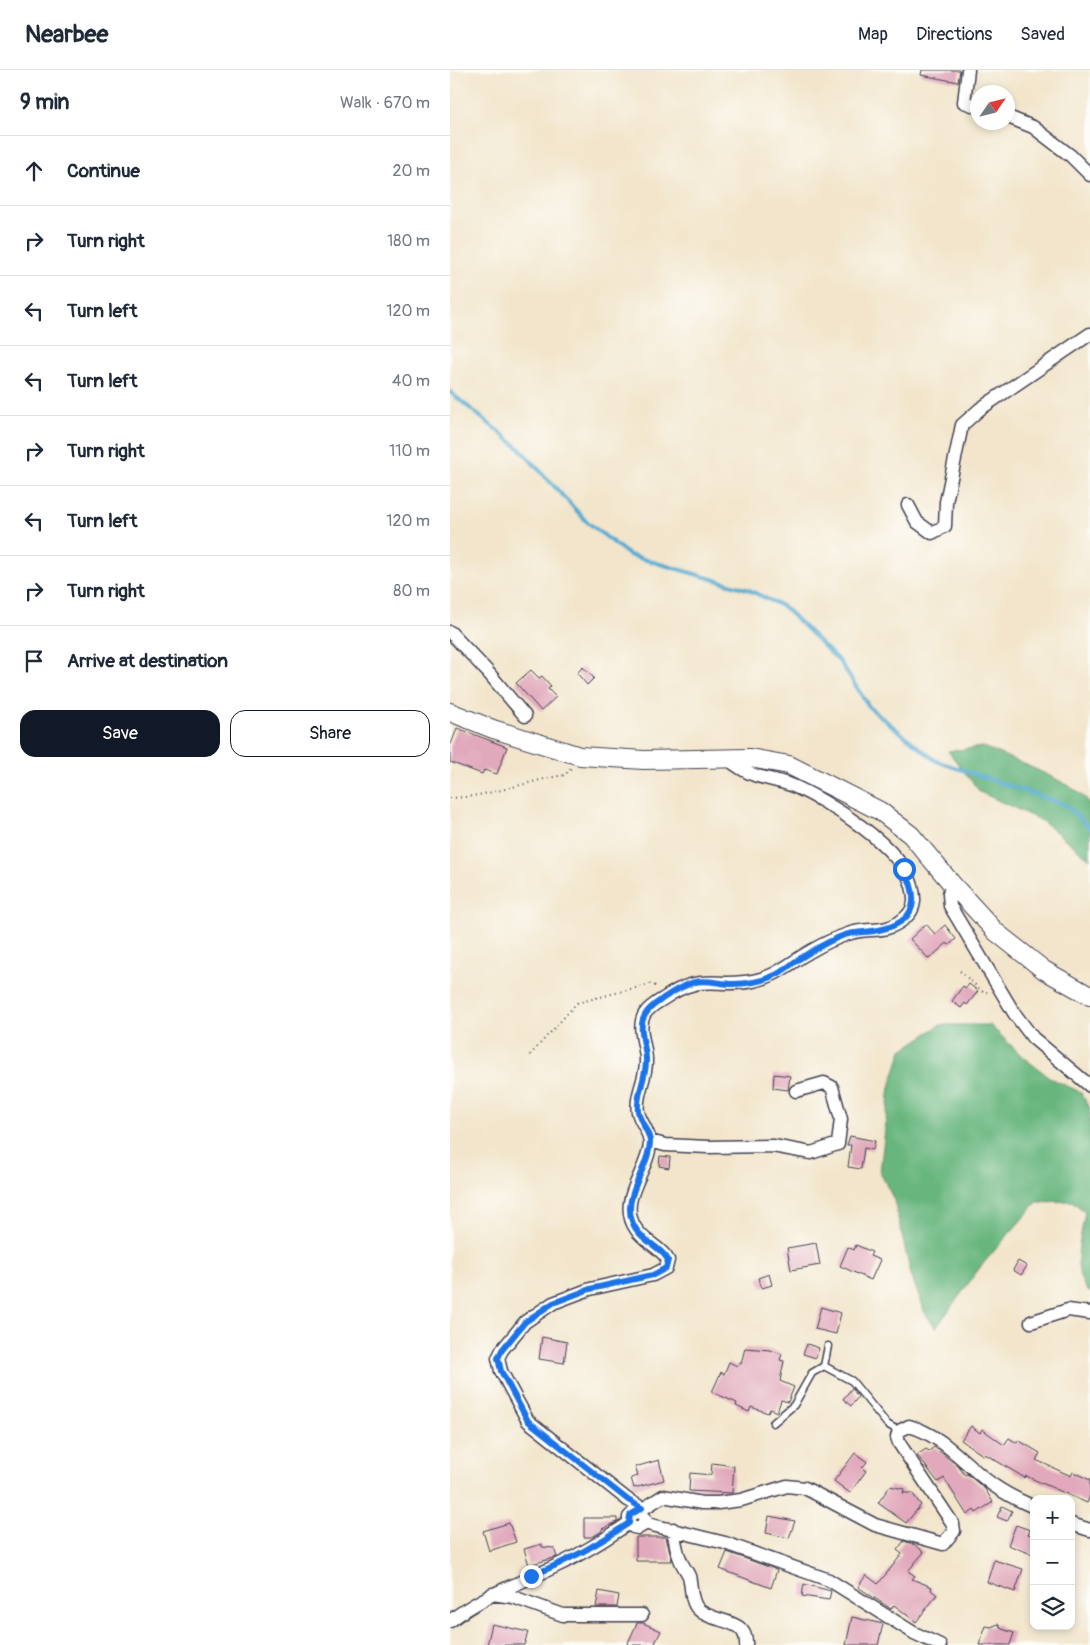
<!DOCTYPE html>
<html lang="en">
<head>
<meta charset="utf-8">
<style>
	:root { --surface:#fff; --page:#f6f6f7; --text:#1f2937; --muted:#747a83; --line:#e0e1e3; --accent:#111827 }
	body { margin:0; font-family:Pangolin,sans-serif; background:var(--page); color:var(--text) }
	.controls { position:absolute; right:15px; bottom:15px; display:grid; overflow:hidden; border-radius:10px; box-shadow:0 2px 8px #0003 }
	.controls button { width:45px; height:45px; display:grid; place-items:center; padding:0; border:0; border-bottom:1px solid var(--line); background:var(--surface); color:var(--text); font:25px sans-serif }
	.compass { position:absolute; left:520px; top:15px; width:45px; height:45px; border-radius:50%; background:var(--surface); box-shadow:0 2px 8px #0003; rotate:55deg }
	.stop { position:absolute; width:15px; height:15px; margin:-11px; border:4px solid #1a73e8; border-radius:50%; background:#fff }
	.stop.end { background:#1a73e8; border-color:#fff; box-shadow:0 1px 5px #0008 }
	.list { margin:0; padding:0; list-style:none }
	h2 { display:flex; justify-content:space-between; align-items:center; height:65px; margin:0; padding:0 20px; font-size:21px }
	h2 small { font-size:16px; font-weight:400; color:var(--muted) }
	.list li { display:grid; grid-template-columns:32px 1fr auto; gap:15px; align-items:center; box-sizing:border-box; height:70px; padding:0 20px; border-top:1px solid var(--line) }
	.list b { display:block; font-size:19px; white-space:nowrap }
	.list em { font-size:16px; font-style:normal; color:var(--muted) }
	.actions { display:flex; gap:10px; padding:15px 20px }
	.actions a { flex:1; padding:11px 0; border:1px solid var(--accent); border-radius:15px; text-align:center; font-size:18px; color:var(--accent) }
	.actions .main { background:var(--accent); color:#fff }
	.icon { flex:none; width:28px; height:28px; fill:none; stroke:currentColor; stroke-width:2; stroke-linecap:round; stroke-linejoin:round }
	.map { position:relative; flex:none; width:640px; height:1575px; overflow:hidden }
	header { display:flex; align-items:center; gap:30px; box-sizing:border-box; height:70px; padding:0 25px; background:var(--surface); border-bottom:1px solid var(--line) }
	header strong { font-size:24px }
	nav { display:flex; gap:28px; margin-inline-start:auto; font-size:18px }
	main { display:flex }
	aside { flex:1; background:var(--surface) }
	.map>svg:first-child { display:block }
	.forest { fill:#68b67e; stroke:#456c5c }
	.lines { fill:none; stroke-linecap:round; stroke-linejoin:round }
	.stream { stroke:#55aad1; stroke-width:4 }
	.building { fill:#e1a9bb }
	.service-casing { stroke:#413f51; stroke-width:9 }
	.minor-casing { stroke:#413f51; stroke-width:15 }
	.secondary-casing { stroke:#413f51; stroke-width:20 }
	.path { stroke:#413f51; stroke-width:2; stroke-dasharray:1 4; stroke-linecap:butt }
	.service { stroke:#fff; stroke-width:6 }
	.minor { stroke:#fff; stroke-width:12 }
	.secondary { stroke:#fff; stroke-width:18 }
	.route { stroke:#1a73e8; stroke-width:6 }
</style>
</head>
<body>
<header>
<strong>Nearbee</strong>
<nav><a>Map</a><a>Directions</a><a>Saved</a></nav>
</header>
<main>
<aside>
<h2>9 min<small>Walk · 670 m</small></h2>
<ul class="list">
<li><svg class="icon" aria-label="ahead" viewBox="0 0 24 24"><path d="M12 20V5M6 11l6-6 6 6"/></svg><div><b>Continue</b></div><em>20 m</em></li>
<li><svg class="icon" aria-label="right" viewBox="0 0 24 24"><path d="M7 20v-9h11M14 6l5 5-5 5"/></svg><div><b>Turn right</b></div><em>180 m</em></li>
<li><svg class="icon" aria-label="left" viewBox="0 0 24 24"><path d="M17 20v-9H6M10 6l-5 5 5 5"/></svg><div><b>Turn left</b></div><em>120 m</em></li>
<li><svg class="icon" aria-label="left" viewBox="0 0 24 24"><path d="M17 20v-9H6M10 6l-5 5 5 5"/></svg><div><b>Turn left</b></div><em>40 m</em></li>
<li><svg class="icon" aria-label="right" viewBox="0 0 24 24"><path d="M7 20v-9h11M14 6l5 5-5 5"/></svg><div><b>Turn right</b></div><em>110 m</em></li>
<li><svg class="icon" aria-label="left" viewBox="0 0 24 24"><path d="M17 20v-9H6M10 6l-5 5 5 5"/></svg><div><b>Turn left</b></div><em>120 m</em></li>
<li><svg class="icon" aria-label="right" viewBox="0 0 24 24"><path d="M7 20v-9h11M14 6l5 5-5 5"/></svg><div><b>Turn right</b></div><em>80 m</em></li>
<li><svg class="icon" aria-label="arrive" viewBox="0 0 24 24"><path d="M6 21V4h12l-3 4 3 4H6"/></svg><div><b>Arrive at destination</b></div></li>
</ul>
<div class="actions"><a class="main">Save</a><a>Share</a></div>
</aside>
<div class="map">
<svg width="640" height="1575" viewBox="0 0 640 1575">
	<rect width="100%" height="100%" fill="#fdfcf7"/>
	<filter id="ink" filterUnits="userSpaceOnUse"><feTurbulence type="fractalNoise" baseFrequency=".02" numOctaves="2"/><feDisplacementMap in="SourceGraphic" scale="10" xChannelSelector="R" yChannelSelector="G"/><feConvolveMatrix kernelMatrix="1 2 1 2 8 2 1 2 1" color-interpolation-filters="sRGB"/></filter>
	<filter id="wash" filterUnits="userSpaceOnUse"><feTurbulence type="fractalNoise" baseFrequency=".0096" numOctaves="4" result="noise"/><feDisplacementMap in="SourceGraphic" scale="20" xChannelSelector="R" yChannelSelector="G"/><feGaussianBlur stdDeviation="1.12" result="paint"/><feColorMatrix in="noise" values="0 0 0 0 0 0 0 0 0 0 0 0 0 0 0 0 0 1.4 0 .05"/><feComposite in="paint" operator="in"/></filter>
	<g filter="url(#wash)">
		<rect width="100%" height="100%" fill="#f2e5cb"/>
		<path class="forest" d="M533 677C552 685 636 717 640 735 640 749 640 774 640 789L592 751 530 722 498 681Z
			M490 955H540L574 988 602 1009 630 1022 640 1038V1223C619 1203 631 1168 635 1142L622 1131 587 1132 531 1196 486 1258 475 1243 461 1205 444 1130 430 1102 440 1017 452 980Z"/>
		<g class="lines">
			<path class="stream" d="M0 322 69 378 136 451 179 485 297 519 334 537 390 592 420 638 486 691 616 735 640 758"/>
		</g>
		<g id="blocks">
			<path class="building" d="M472 0H510L508 12 471 5Z
				M133 597 144 608 137 615 127 603Z
				M81 600 89 608 92 606 101 616 98 619 106 627 91 641 66 613Z
				M7 658 57 677 47 704 34 700 32 704 0 692V677Z
				M476 854 485 864 495 855 506 869 499 875 497 873 479 889 460 869Z
				M519 914 528 921 517 935 515 933 511 938 502 931 513 916 516 918Z
				M324 1004 340 1006 338 1020 323 1018Z
				M400 1066 425 1071 423 1080 414 1078 411 1099 398 1097 401 1075H397Z
				M210 1086 220 1087 219 1098 209 1096Z
				M366 1173 370 1195 341 1200 337 1178Z
				M406 1175 422 1182 420 1186 430 1190 421 1210 390 1196 398 1177 404 1180Z
				M568 1191 577 1196 571 1205 563 1200Z
				M319 1204 322 1215 312 1218 308 1208Z
				M371 1237 391 1243 386 1264 365 1259Z
				M92 1267 117 1272 114 1293 89 1289Z
				M357 1274 369 1278 366 1288 353 1284Z
				M295 1278 320 1280 332 1284 330 1290 334 1291 330 1311 344 1317 338 1332 331 1330 327 1342 320 1339 318 1343 301 1337 299 1342 286 1336 287 1333 262 1322 271 1302 274 1304 279 1292 287 1296 289 1293 291 1294Z
				M402 1318 408 1327 401 1336 393 1329Z
				M521 1356 530 1363 532 1359 554 1375 559 1368 567 1373 568 1370 590 1383 586 1390 621 1406 623 1402 640 1410V1426L637 1433 576 1406 575 1408 535 1384 534 1386 511 1370Z
				M484 1377 508 1396 515 1405 517 1404 535 1419 543 1432 526 1443 524 1440 517 1445 494 1408 488 1412 467 1385 476 1379 479 1381Z
				M405 1383 417 1392 412 1398 416 1401 400 1423 384 1411Z
				M209 1390 214 1410 184 1418 181 1408 188 1406 185 1397Z
				M262 1393 284 1396 282 1423 239 1421 240 1403 261 1405Z
				M440 1416 454 1419 453 1423H462L471 1435 456 1453 428 1433Z
				M552 1436 562 1441 557 1451 547 1447Z
				M319 1446 345 1451 339 1468 316 1463Z
				M134 1448H167V1452L152 1459V1461L142 1467H134Z
				M59 1453 66 1472 39 1481 33 1461Z
				M566 1455 580 1460 578 1464 584 1466V1485L558 1475Z
				M186 1467H216L222 1491H186Z
				M454 1471 465 1475 474 1482 458 1501 465 1506 462 1509 482 1517 481 1520 487 1525 466 1552 444 1535 441 1539 408 1517 416 1505 428 1514 452 1484 447 1480Z
				M92 1474V1477L104 1478 107 1487 79 1495 74 1479Z
				M277 1482 327 1500 321 1518 270 1499Z
				M544 1490 573 1499 565 1522 537 1512Z
				M354 1514 381 1521 379 1530 352 1526Z
				M149 1521 169 1525 167 1537H146Z
				M402 1547 433 1554 428 1575H396Z
				M187 1553H193L211 1561 204 1575H177Z
				M42 1554 78 1562 74 1575H37Z
				M548 1554 552 1559 564 1563 560 1575H529L536 1556 541 1557Z"/>
		</g>
	</g>
	<g filter="url(#ink)">
		<use href="#blocks" fill-opacity="0" stroke="#413f51" stroke-width="1"/>
		<g class="lines">
			<defs>
				<path id="service" d="M378 1276 374 1296 402 1311 437 1354 449 1361
					M323 1353 344 1335 362 1303 374 1296"/>
				<path id="minor" d="M518 0 514 32 528 37
					M558 47 583 57 621 86 640 105
					M458 435 467 452 482 463 495 456 496 432 512 355 530 339 640 264
					M0 562 37 601 75 646
					M502 814 499 824 500 836 564 943 583 968 640 1016
					M200 1071 215 1075 258 1077 323 1076 361 1083 388 1074 391 1049 382 1017 374 1013 346 1021
					M581 1252 618 1240 640 1243
					M192 1438 178 1430 78 1351 51 1301 48 1288 52 1280 75 1252 103 1233 140 1219 203 1205 216 1198 218 1190C211 1177 194 1172 186 1159 166 1130 199 1101 200 1073 200 1062 190 1052 188 1042 185 1024 197 1008 196 990 196 975 187 959 194 945 198 938 206 933 213 929 251 902 264 918 303 911 326 907 341 892 361 881 373 874 386 868 398 864 420 856 435 866 456 847 466 838 465 827 462 816 452 777 377 730 341 715 328 710 314 709 302 704 293 701 285 694 277 689
					M188 1442 213 1426 252 1433H268L291 1430 337 1416 355 1418 425 1455 493 1474 504 1461 503 1454 449 1373 447 1367 449 1361 459 1356C493 1365 516 1396 543 1415 556 1424 570 1431 584 1437
					M194 1453 275 1473 379 1510 464 1563 490 1575
					M621 1454 640 1460
					M223 1459C225 1469 226 1480 230 1489 232 1495 236 1500 239 1506 242 1517 240 1531 248 1539 263 1554 298 1547 296 1575
					M42 1524 63 1527 113 1545H192
					M0 1551C35 1524 67 1515 106 1496 132 1484 156 1469 179 1453V1447L183 1443 190 1442 195 1448 193 1455 188 1458 183 1457 179 1453"/>
				<path id="secondary" d="M0 642 43 659 130 686 194 690 300 688 339 695 430 741 461 765 502 814 546 862 594 900 640 926"/>
			</defs>
			<use href="#service" class="service-casing"/>
			<use href="#minor" class="minor-casing"/>
			<use href="#secondary" class="secondary-casing"/>
			<path class="path" d="M0 728C39 727 76 711 115 705L121 698
				M510 901 534 923 537 922
				M80 985 127 933 200 914 209 917"/>
			<use href="#service" class="service"/>
			<use href="#minor" class="minor"/>
			<use href="#secondary" class="secondary"/>
		</g>
	</g>
	<g class="lines" filter="url(#ink)">
		<path class="route" d="M81 1506C116 1492 149 1474 179 1453L180 1445 192 1438 178 1430 78 1351 51 1301 48 1288 52 1280 75 1252 103 1233 140 1219 203 1205 216 1198 218 1190C211 1177 194 1172 186 1159 167 1130 199 1101 200 1072 200 1062 189 1051 188 1041 186 1023 197 1007 196 989 196 975 187 958 195 945 199 937 208 932 215 927 224 921 234 915 245 912 257 909 270 914 283 914 296 914 312 911 323 906 331 903 339 896 346 891 360 882 376 872 392 866 405 861 416 863 429 860 467 852 470 829 454 799"/>
	</g>
</svg>
<div class="controls">
<button>+</button>
<button>−</button>
<button><svg class="icon" aria-label="layers" viewBox="0 0 24 24"><path d="M12 4l9 5-9 5-9-5zM3 14l9 5 9-5"/></svg></button>
</div>
<svg class="compass" viewBox="-18 -18 36 36"><path d="M0-13l5 13h-10z" fill="#e53935"/><path d="M0 13l5-13h-10z" fill="#747a83"/></svg>
<div class="stop" style="left:454px;top:799px"></div>
<div class="stop end" style="left:81px;top:1506px"></div>
</div>
</main>
</body>
</html>
